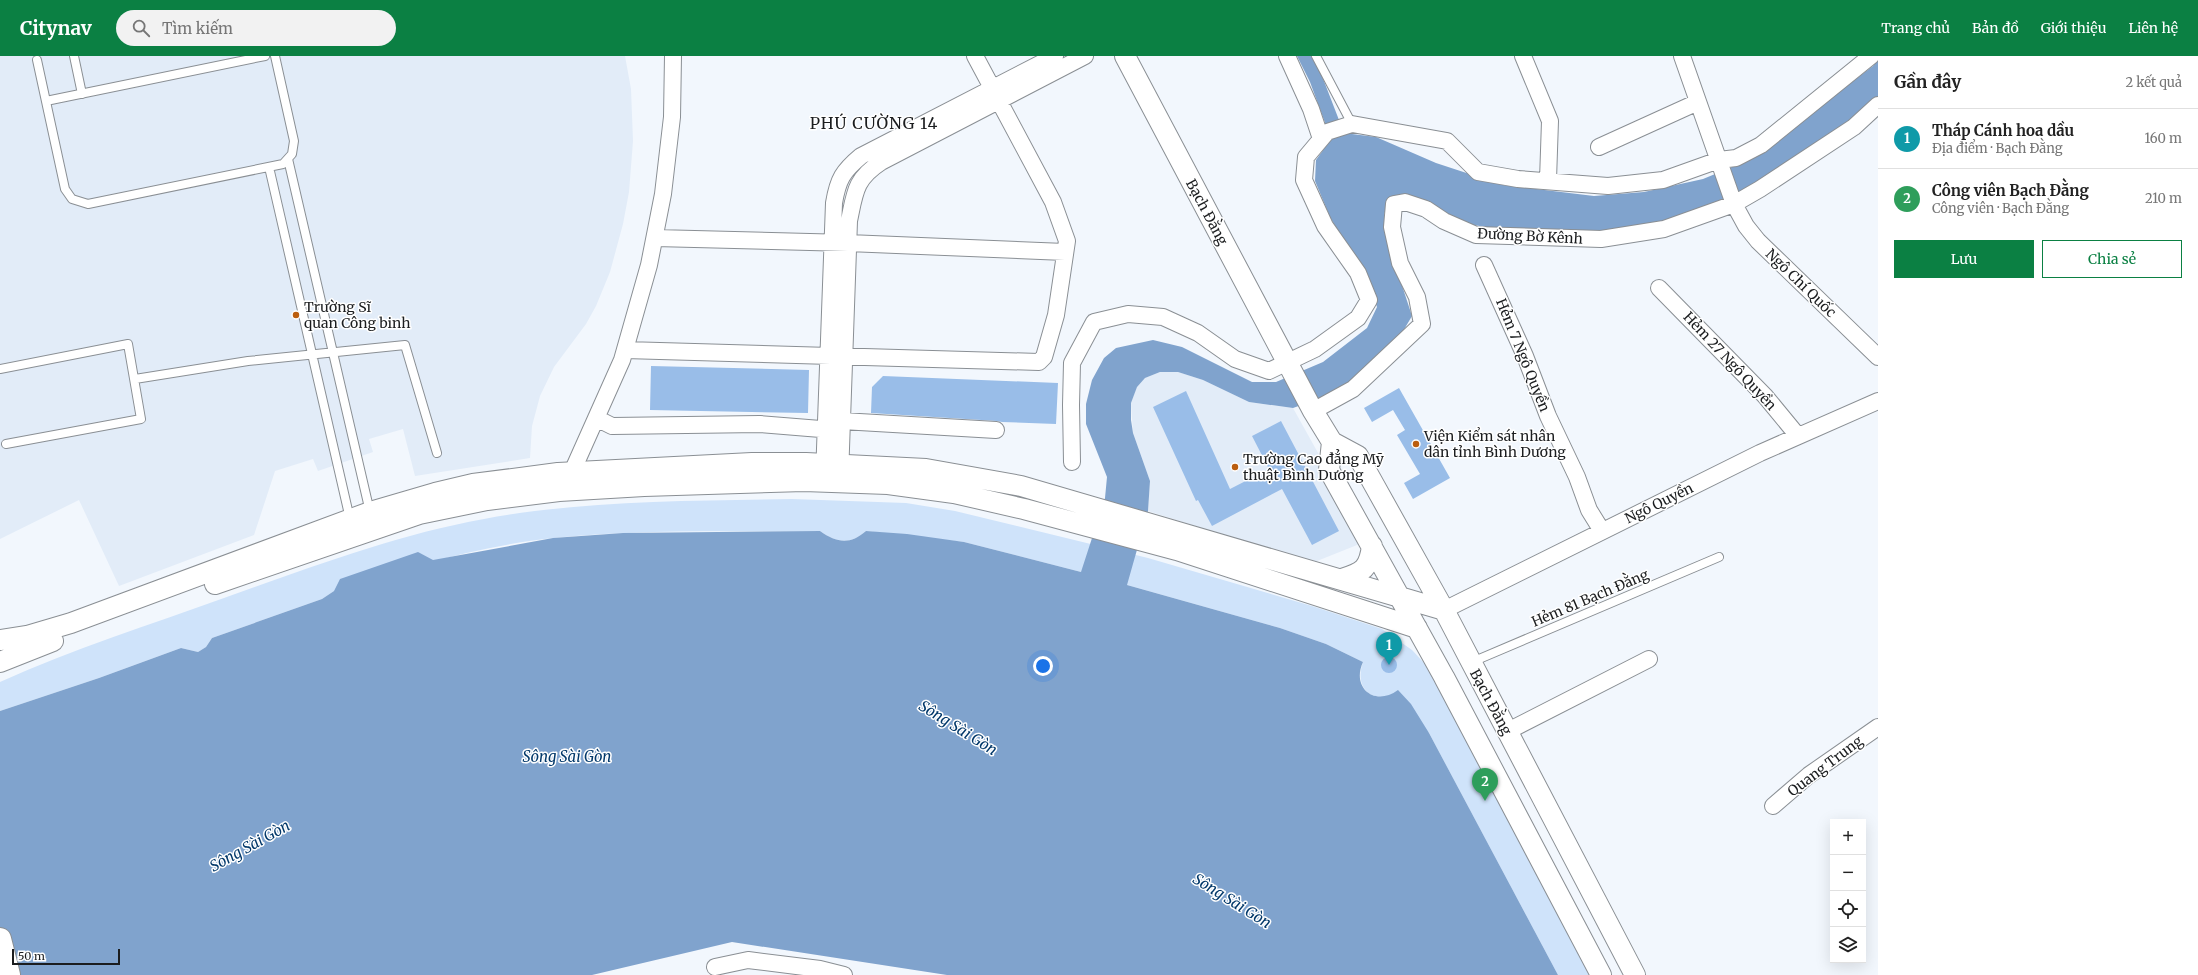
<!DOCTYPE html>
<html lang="vi">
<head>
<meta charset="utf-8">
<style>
	:root { --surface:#fff; --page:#f2f2f2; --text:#222; --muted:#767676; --line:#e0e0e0; --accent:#0b8043 }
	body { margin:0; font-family:Merriweather,serif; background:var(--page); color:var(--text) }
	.controls { position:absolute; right:12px; bottom:12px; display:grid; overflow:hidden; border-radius:0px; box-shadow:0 4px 16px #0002 }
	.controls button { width:36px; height:36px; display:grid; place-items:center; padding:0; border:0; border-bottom:1px solid var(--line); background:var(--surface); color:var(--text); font:20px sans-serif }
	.scale { position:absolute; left:12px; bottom:10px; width:108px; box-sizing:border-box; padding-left:4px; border:2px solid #1b1d1f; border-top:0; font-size:11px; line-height:14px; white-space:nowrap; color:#1b1d1f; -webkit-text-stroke:3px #fff; paint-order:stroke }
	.you { position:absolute; left:1043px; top:610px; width:14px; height:14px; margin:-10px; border:3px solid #fff; border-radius:50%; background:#1a73e8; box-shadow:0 0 0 6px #1a73e833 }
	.badge { display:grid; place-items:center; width:26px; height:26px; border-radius:50%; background:var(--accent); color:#fff; font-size:13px; font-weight:700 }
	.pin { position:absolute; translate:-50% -33px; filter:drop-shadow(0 1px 2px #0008) }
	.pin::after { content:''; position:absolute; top:21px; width:14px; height:12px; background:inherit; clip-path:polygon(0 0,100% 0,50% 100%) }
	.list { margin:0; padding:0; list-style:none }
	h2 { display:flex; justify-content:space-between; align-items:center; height:52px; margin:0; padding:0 16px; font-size:17px }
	h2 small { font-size:13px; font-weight:400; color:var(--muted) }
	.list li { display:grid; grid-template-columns:26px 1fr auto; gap:12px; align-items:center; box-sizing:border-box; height:60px; padding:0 16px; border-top:1px solid var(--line) }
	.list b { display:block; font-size:15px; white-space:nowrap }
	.list p { margin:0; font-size:13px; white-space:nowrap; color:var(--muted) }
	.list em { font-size:13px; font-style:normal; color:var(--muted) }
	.actions { display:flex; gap:8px; padding:12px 16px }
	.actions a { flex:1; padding:9px 0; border:1px solid var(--accent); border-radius:0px; text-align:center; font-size:14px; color:var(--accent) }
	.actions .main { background:var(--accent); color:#fff }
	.icon { flex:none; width:22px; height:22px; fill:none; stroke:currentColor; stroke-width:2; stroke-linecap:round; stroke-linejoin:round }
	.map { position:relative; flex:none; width:1878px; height:919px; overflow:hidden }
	header { display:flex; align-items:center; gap:24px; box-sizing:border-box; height:56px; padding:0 20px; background:var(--accent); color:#fff }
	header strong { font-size:19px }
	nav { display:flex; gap:22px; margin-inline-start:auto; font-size:14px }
	.search { width:280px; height:36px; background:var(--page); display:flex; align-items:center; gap:10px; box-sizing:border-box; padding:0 14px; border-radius:22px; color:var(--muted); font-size:15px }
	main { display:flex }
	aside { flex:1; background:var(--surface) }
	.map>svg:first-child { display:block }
	.built { fill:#e2ecf8 }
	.green { fill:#cfe3fa }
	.water { fill:#80a3cd }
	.building { fill:#99bde8 }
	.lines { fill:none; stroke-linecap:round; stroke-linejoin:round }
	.service-casing { stroke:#8a8f94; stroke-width:10 }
	.minor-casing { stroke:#8a8f94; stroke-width:18 }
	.tertiary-casing { stroke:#8a8f94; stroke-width:22 }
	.primary-casing { stroke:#8a8f94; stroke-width:24 }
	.service { stroke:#fff; stroke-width:8 }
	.minor { stroke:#fff; stroke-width:16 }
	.tertiary { stroke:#fff; stroke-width:20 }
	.primary { stroke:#fff; stroke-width:22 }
	.poi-dot { fill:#bb5d0e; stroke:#fff; stroke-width:1.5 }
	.labels { text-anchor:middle; stroke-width:3; stroke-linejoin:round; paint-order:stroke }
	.street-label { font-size:14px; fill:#1b1d1f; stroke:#fff }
	.poi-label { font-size:14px; fill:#1b1d1f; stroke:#fff; text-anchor:start }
	.water-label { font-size:15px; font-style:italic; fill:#02386a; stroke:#fff }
	.quarter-label { font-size:16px; letter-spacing:1px; fill:#1b1d1f; stroke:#fff }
</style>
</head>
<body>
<header>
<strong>Citynav</strong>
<div class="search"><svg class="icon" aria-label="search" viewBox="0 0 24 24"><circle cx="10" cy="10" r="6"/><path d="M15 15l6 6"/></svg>Tìm kiếm</div>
<nav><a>Trang chủ</a><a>Bản đồ</a><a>Giới thiệu</a><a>Liên hệ</a></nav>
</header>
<main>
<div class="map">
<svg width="1878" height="919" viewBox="0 0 1878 919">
	<rect width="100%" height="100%" fill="#f2f7fd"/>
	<path class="built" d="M0 0H625L631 33 633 85 629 136 623 168 610 216 596 250 586 268 554 311 540 340 532 370 530 402 415 420 403 373 369 383 373 396 318 415 313 403 275 415 254 479 119 530 79 444 0 483Z
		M1160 316H1178L1203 324 1249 346 1293 352 1367 485 1312 507 1148 455 1150 425 1133 377 1131 347 1137 330 1145 322Z"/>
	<path class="green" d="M792 443 906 447 955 455 1148 502 1312 550 1382 573 1412 594 1442 626 1596 919H1558L1429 677 1392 639C1367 647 1355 628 1363 606L1326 588 1280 572 1081 516 964 486 866 475C850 489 837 487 820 475 732 476 642 473 554 482 478 490 407 512 334 535L322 543 212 582 206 591 198 596 181 592 99 622 0 655V626C73 593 149 569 224 542 309 512 395 479 484 463 585 444 689 445 792 443Z"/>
	<path class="water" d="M1297 0H1312L1317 7 1344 77 1376 81 1436 107 1503 129 1594 140 1644 136 1703 123 1749 104 1873 10 1878 3V46L1764 126 1707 152 1622 177 1507 175 1463 167 1413 140 1389 143 1384 159 1391 196 1412 260 1399 282 1348 327 1332 338 1293 352 1249 346 1203 324 1178 316H1160L1145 322 1137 331 1131 347V364L1133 377 1150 425 1148 455 1127 529 1280 572 1326 588 1363 606C1351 632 1375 651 1398 634L1411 648 1429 677 1558 919H947L732 886 592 919H0V655L99 622 181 592 198 596 206 591 212 582 322 543 334 535 340 523 418 496 433 504 553 482 623 477 820 475C837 487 850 489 866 475L907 478 964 486 1081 516 1105 442 1107 421 1086 368V348L1092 324 1104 302 1116 292 1153 284 1182 291 1252 326H1276L1323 306 1367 272 1377 251 1369 228 1330 161 1315 125 1316 104 1331 83 1310 26Z"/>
	<path class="building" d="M651 310 809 314 808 357 650 354Z
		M883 320 1058 327 1056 368 1002 366 997 365 871 357 872 331Z
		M1399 332 1450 422 1413 443 1404 427 1420 418 1397 379 1405 374 1393 354 1372 366 1364 352Z
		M1186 335 1230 433 1269 413 1252 380 1281 365 1339 475 1312 489 1282 433 1212 470 1198 444 1196 445 1153 351Z
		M1381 609a8 8 0 1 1 16 0a8 8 0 1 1-16 0Z"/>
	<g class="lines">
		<defs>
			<path id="service" d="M74 0 82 38
				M1316 0 1352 68
				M37 4 65 133 72 143 88 148 283 108 292 98 294 85 275 0
				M46 45 265 0
				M288 103 370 456
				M269 111 350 463
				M0 313 128 288 141 363 6 388
				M135 323 248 305 405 289 437 397
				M1472 606 1719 501"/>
			<path id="minor" d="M1287 0 1311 53 1321 83
				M1523 0 1550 65 1548 124
				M1682 0 1734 148 1746 170 1758 185 1878 301
				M1599 91 1698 46
				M655 182 848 187 1065 196
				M1484 209 1525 300 1548 360 1577 421 1589 454 1602 475
				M1659 232 1765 340 1798 380
				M625 294 1039 306 1044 301 1056 259 1067 185 1053 146 975 0
				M1313 355 1353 333 1422 268 1417 241 1400 207 1392 171 1394 148 1405 146 1426 153 1444 165 1476 179 1601 183 1664 173 1734 148 1760 133 1854 71 1878 49
				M596 362 612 370 760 368 833 374 839 372 842 365 996 374
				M1072 406 1071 349 1072 307 1094 266 1128 258 1163 261 1198 277 1235 303 1269 315 1315 293 1358 262 1369 244 1358 217 1325 170 1304 124 1306 101 1327 76 1352 68 1447 85 1478 116 1518 123 1608 130 1663 124 1719 104 1736 102 1761 89 1871 0
				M572 416 622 304 649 209 663 138 672 61 673 0
				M824 420 834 147C838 123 843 115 861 100L1055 0
				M840 421 849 165C855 136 855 123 881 106L1085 0
				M1444 554 1760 397 1878 345
				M1506 676 1649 603
				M1773 750 1809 719 1878 671
				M715 911 748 904 820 913 844 919"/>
			<path id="tertiary" d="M1125 0 1313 355 1332 386 1358 400 1444 554 1635 919
				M1332 386 1329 414 1444 621 1601 919
				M1342 523C1363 516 1369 513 1372 490
				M215 528 419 458 487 444 559 435 644 430 804 425 888 428 954 437 1024 453 1177 494 1417 572
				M0 584 27 580 71 567 370 456 435 437 473 428 558 417 752 407H806L926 413 1021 430 1444 554
				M0 606 53 585"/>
			<path id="primary" d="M0 883 9 919"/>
		</defs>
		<use href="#service" class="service-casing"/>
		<use href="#minor" class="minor-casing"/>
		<use href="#tertiary" class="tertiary-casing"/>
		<use href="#primary" class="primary-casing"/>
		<use href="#service" class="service"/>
		<use href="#minor" class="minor"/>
		<use href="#tertiary" class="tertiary"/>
		<use href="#primary" class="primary"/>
	</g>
	<g class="poi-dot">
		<circle cx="296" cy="259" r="4"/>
		<circle cx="1416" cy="388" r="4"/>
		<circle cx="1235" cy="411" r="4"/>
	</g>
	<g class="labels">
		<g class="street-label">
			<text transform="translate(1207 156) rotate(62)" y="5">Bạch Đằng</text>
			<text transform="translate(1530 180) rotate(3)" y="5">Đường Bờ Kênh</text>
			<text transform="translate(1801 227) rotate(44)" y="5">Ngô Chí Quốc</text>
			<text transform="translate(1523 299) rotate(68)" y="5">Hẻm 7 Ngô Quyền</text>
			<text transform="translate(1730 305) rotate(47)" y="5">Hẻm 27 Ngô Quyền</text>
			<text transform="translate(1659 447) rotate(-26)" y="5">Ngô Quyền</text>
			<text transform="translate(1590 542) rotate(-23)" y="5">Hẻm 81 Bạch Đằng</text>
			<text transform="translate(1491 646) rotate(62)" y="5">Bạch Đằng</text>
			<text transform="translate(1825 710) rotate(-37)" y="5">Quang Trung</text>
		</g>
		<g class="poi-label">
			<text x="304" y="256">Trường Sĩ<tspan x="304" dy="16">quan Công binh</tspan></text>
			<text x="1424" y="385">Viện Kiểm sát nhân<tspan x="1424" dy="16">dân tỉnh Bình Dương</tspan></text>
			<text x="1243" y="408">Trường Cao đẳng Mỹ<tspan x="1243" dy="16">thuật Bình Dương</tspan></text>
		</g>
		<g class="water-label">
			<text transform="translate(958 672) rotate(32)" y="5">Sông Sài Gòn</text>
			<text x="567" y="706">Sông Sài Gòn</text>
			<text transform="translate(250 790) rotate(-29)" y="5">Sông Sài Gòn</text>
			<text transform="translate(1232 845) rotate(32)" y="5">Sông Sài Gòn</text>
		</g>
		<g class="quarter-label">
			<text x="874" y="73">PHÚ CƯỜNG 14</text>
		</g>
	</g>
</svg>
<div class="controls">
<button>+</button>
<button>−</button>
<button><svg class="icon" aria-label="locate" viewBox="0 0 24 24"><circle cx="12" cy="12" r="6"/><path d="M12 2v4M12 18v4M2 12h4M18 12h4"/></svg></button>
<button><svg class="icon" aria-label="layers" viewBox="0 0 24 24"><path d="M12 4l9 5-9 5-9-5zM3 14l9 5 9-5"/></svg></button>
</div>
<div class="scale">50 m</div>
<div class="you"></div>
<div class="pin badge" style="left:1389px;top:609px;background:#0f9aa8">1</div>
<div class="pin badge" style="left:1485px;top:745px;background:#2e9e5b">2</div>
</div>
<aside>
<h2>Gần đây<small>2 kết quả</small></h2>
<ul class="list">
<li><span class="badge" style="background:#0f9aa8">1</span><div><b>Tháp Cánh hoa dầu</b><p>Địa điểm · Bạch Đằng</p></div><em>160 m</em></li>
<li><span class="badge" style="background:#2e9e5b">2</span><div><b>Công viên Bạch Đằng</b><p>Công viên · Bạch Đằng</p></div><em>210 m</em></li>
</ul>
<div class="actions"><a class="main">Lưu</a><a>Chia sẻ</a></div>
</aside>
</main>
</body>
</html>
